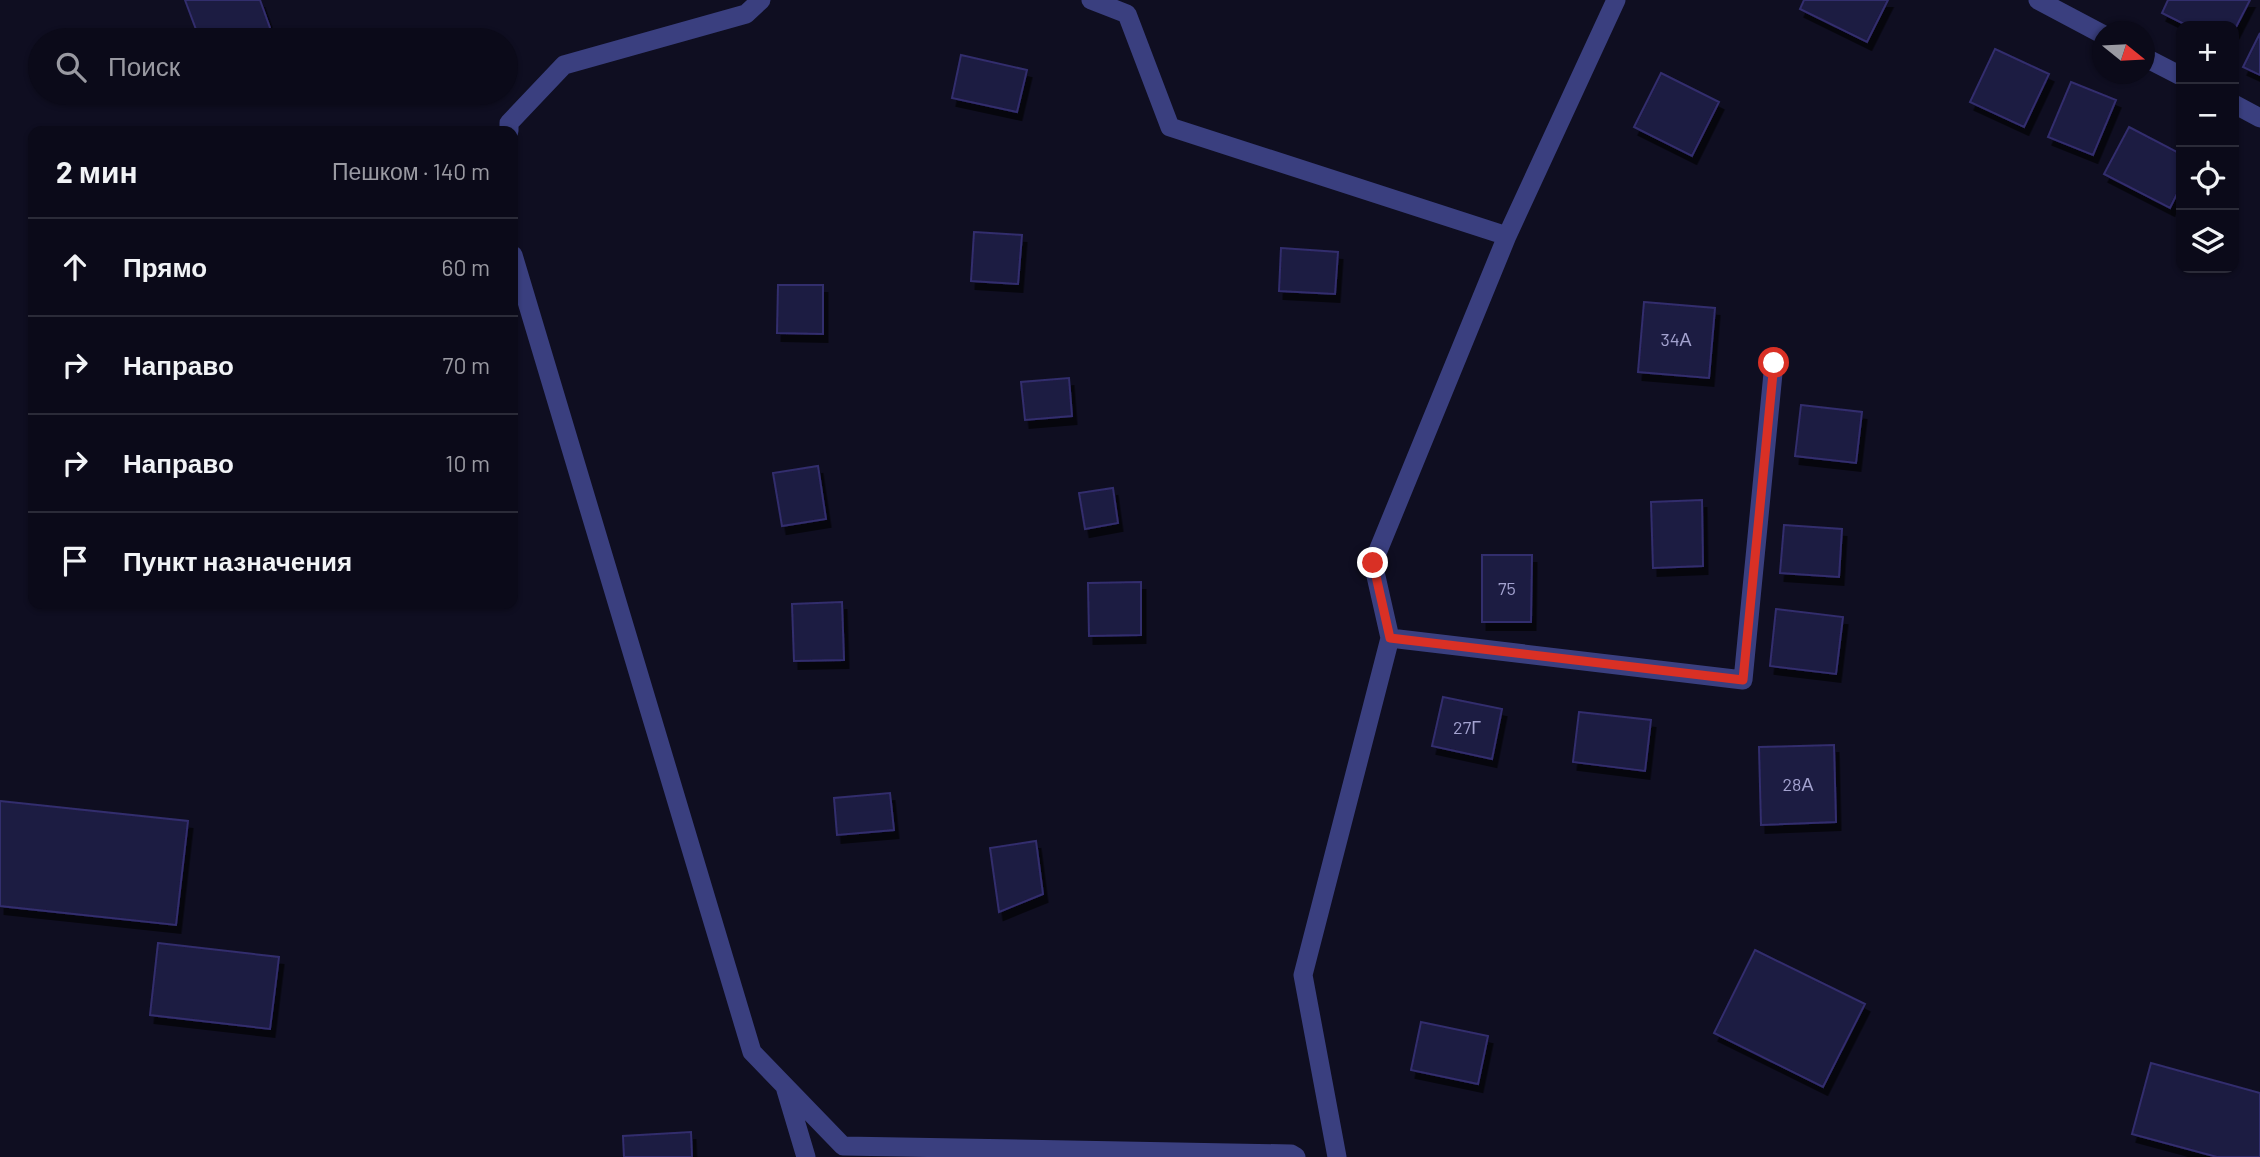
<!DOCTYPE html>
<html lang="ru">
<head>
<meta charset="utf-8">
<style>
	:root { --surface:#0b0a19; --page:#191826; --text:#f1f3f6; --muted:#9a9aa2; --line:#2b2b38 }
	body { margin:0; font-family:Barlow,sans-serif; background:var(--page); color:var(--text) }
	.controls { position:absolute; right:21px; top:21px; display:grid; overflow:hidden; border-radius:14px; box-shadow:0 2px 5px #0004 }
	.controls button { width:63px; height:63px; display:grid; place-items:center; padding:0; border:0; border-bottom:2px solid var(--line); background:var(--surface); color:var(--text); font:35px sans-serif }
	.compass { position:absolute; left:2092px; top:21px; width:63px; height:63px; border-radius:50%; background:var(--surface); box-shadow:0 2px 5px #0004; rotate:108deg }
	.stop { position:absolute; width:21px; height:21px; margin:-16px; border:5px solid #d93025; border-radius:50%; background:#fff }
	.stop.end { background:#d93025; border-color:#fff; box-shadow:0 2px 7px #0008 }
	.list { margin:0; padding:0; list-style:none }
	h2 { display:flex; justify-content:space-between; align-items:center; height:91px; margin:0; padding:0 28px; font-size:30px }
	h2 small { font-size:23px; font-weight:400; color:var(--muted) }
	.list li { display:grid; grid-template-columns:46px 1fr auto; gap:21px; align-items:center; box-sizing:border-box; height:98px; padding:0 28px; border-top:2px solid var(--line) }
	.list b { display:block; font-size:26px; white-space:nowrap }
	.list em { font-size:23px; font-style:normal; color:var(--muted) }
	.icon { flex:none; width:38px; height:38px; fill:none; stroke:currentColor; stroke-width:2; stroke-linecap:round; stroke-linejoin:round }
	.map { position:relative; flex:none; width:2260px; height:1157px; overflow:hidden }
	.search { position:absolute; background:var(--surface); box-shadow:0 2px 5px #0004; left:28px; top:28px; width:490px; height:77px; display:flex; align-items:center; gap:18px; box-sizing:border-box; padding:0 24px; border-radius:38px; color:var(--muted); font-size:26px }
	.panel { position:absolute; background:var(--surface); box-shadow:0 2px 5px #0004; left:28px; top:126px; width:490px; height:483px; border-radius:14px }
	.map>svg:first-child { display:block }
	.building { fill:#1e1a42; stroke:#322d6d; stroke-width:2; filter:url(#shadow) }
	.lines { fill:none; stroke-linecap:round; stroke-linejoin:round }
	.minor { stroke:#3a3f7f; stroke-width:19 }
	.route { stroke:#d93025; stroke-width:9 }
	.labels { text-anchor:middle; stroke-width:5; stroke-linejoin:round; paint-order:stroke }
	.number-label { font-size:18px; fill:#a3a2cf }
</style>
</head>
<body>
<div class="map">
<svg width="2260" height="1157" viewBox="0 0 2260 1157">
	<defs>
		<filter id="shadow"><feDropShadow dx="4.5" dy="8" stdDeviation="0" flood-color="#0009"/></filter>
	</defs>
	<rect width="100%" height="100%" fill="#0f0e21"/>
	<path class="building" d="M185 0H260L274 39 200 40Z
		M1804 0H1888L1867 42 1800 9Z
		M2168 0H2250L2234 31V26H2188L2162 13Z
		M2260 33V75L2243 67Z
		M1995 49 2049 74 2024 127 1970 102Z
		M961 55 1027 70 1017 112 952 98Z
		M1661 73 1719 102 1692 156 1634 127Z
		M2071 82 2116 100 2093 155 2048 137Z
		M2129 127 2181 154V186L2170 208 2104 174Z
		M974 232 1022 235 1018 284 971 281Z
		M1281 248 1338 252 1335 294 1279 291Z
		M778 285H823V334L777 333Z
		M1644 302 1715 308 1709 378 1638 372Z
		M1069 378 1072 416 1025 420 1021 382Z
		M1801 405 1862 412 1856 463 1795 456Z
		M818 466 826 519 782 526 773 473Z
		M1113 488 1118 523 1085 529 1079 493Z
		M1702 500 1703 566 1653 568 1651 502Z
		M1784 525 1842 529 1839 577 1780 573Z
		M1482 555H1532L1531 622H1482Z
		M1141 582V635L1089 636 1088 583Z
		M842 602 844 660 794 661 792 604Z
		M1776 609 1843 617 1836 674 1770 666Z
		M1443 697 1502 709 1492 759 1432 746Z
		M1579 712 1651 720 1645 771 1573 762Z
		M1834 745 1836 822 1761 825 1759 747Z
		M890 793 894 830 837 835 834 798Z
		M0 801 188 821 176 925 0 906Z
		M1036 841 1043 894 999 912 990 848Z
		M158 943 279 957 270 1029 150 1015Z
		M1755 950 1865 1004 1823 1087 1714 1033Z
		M1421 1022 1488 1036 1478 1084 1411 1070Z
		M2151 1063 2260 1093V1157H2217L2132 1134Z
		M691 1132 692 1157H624L623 1136Z"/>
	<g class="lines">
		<path class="minor" d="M1091 0 1127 14 1170 127 1507 236
			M2038 0 2102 34
			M2144 57 2181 76
			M2234 104 2260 118
			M509 131V123L564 65 746 14 761 0
			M513 255 752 1052 843 1146 1291 1154 1296 1157
			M1390 638 1743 680 1774 363
			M786 1090 806 1157
			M1337 1157 1303 975 1390 638 1373 563 1507 236 1616 0"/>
	</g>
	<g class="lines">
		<path class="route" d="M1373 563 1390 638 1743 680 1774 363"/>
	</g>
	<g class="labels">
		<g class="number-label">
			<text x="1676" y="346">34А</text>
			<text x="1507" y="595">75</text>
			<text x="1467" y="734">27Г</text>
			<text x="1798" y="791">28А</text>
		</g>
	</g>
</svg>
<div class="controls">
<button>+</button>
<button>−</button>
<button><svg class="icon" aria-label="locate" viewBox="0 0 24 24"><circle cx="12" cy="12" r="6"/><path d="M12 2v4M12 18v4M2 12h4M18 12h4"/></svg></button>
<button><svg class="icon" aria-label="layers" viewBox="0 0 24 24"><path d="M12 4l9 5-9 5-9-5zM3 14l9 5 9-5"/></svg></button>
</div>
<svg class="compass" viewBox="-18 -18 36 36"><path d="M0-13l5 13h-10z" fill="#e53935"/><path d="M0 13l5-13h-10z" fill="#9a9aa2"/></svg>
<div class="stop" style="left:1774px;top:363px"></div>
<div class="stop end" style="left:1373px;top:563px"></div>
<div class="search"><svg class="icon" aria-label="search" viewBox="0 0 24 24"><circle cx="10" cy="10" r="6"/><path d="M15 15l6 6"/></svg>Поиск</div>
<section class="panel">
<h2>2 мин<small>Пешком · 140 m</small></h2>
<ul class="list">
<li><svg class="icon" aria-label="ahead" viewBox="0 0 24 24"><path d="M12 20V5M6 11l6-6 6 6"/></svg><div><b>Прямо</b></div><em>60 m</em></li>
<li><svg class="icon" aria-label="right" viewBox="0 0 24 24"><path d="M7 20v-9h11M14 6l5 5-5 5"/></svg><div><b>Направо</b></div><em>70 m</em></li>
<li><svg class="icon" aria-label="right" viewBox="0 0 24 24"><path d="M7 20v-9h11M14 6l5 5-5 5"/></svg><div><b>Направо</b></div><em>10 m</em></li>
<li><svg class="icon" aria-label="arrive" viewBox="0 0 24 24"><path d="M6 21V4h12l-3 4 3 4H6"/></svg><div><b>Пункт назначения</b></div></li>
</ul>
</section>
</div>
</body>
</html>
